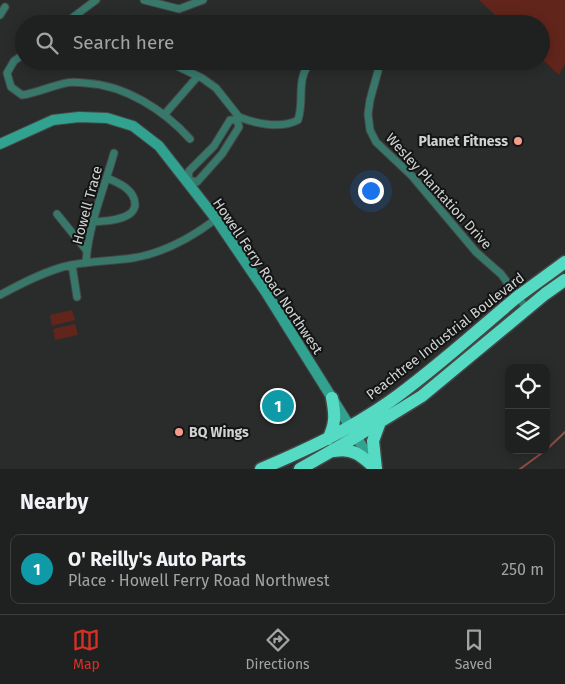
<!DOCTYPE html>
<html lang="en">
<head>
<meta charset="utf-8">
<style>
	:root { --surface:#1f2120; --page:#2c2e2d; --text:#f1f3f6; --muted:#a1a3a5; --line:#3c3e3e; --accent:#d93025 }
	body { margin:0; font-family:"Fira Sans",sans-serif; background:var(--page); color:var(--text) }
	.controls { position:absolute; right:15px; bottom:15px; display:grid; overflow:hidden; border-radius:10px; box-shadow:0 2px 12px #0003 }
	.controls button { width:45px; height:45px; display:grid; place-items:center; padding:0; border:0; border-bottom:1px solid var(--line); background:var(--surface); color:var(--text); font:25px sans-serif }
	.you { position:absolute; left:370px; top:190px; width:18px; height:18px; margin:-12px; border:4px solid #fff; border-radius:50%; background:#1a73e8; box-shadow:0 0 0 8px #1a73e833 }
	.badge { display:grid; place-items:center; width:32px; height:32px; border-radius:50%; background:var(--accent); color:#fff; font-size:16px; font-weight:700 }
	.pin { position:absolute; translate:-50% -50%; border:2px solid #fff; box-shadow:0 1px 5px #0006 }
	.list { margin:0; padding:0; list-style:none }
	h2 { display:flex; justify-content:space-between; align-items:center; height:65px; margin:0; padding:0 20px; font-size:21px }
	h2 small { font-size:16px; font-weight:400; color:var(--muted) }
	.list li { display:grid; grid-template-columns:32px 1fr auto; gap:15px; align-items:center; box-sizing:border-box; height:70px; margin:0 10px 10px; padding:0 10px; border:1px solid var(--line); border-radius:10px }
	.list b { display:block; font-size:19px; white-space:nowrap }
	.list p { margin:0; font-size:16px; white-space:nowrap; color:var(--muted) }
	.list em { font-size:16px; font-style:normal; color:var(--muted) }
	.icon { flex:none; width:28px; height:28px; fill:none; stroke:currentColor; stroke-width:2; stroke-linecap:round; stroke-linejoin:round }
	.map { position:relative; flex:none; width:565px; height:469px; overflow:hidden }
	.search { position:absolute; background:var(--surface); box-shadow:0 2px 12px #0003; left:15px; right:15px; top:15px; height:55px; display:flex; align-items:center; gap:12px; box-sizing:border-box; padding:0 18px; border-radius:28px; color:var(--muted); font-size:19px }
	.sheet { height:145px; background:var(--surface) }
	nav { display:flex; justify-content:space-around; align-items:center; box-sizing:border-box; height:70px; border-top:1px solid var(--line); background:var(--surface); font-size:14px; color:var(--muted) }
	nav a { display:grid; justify-items:center; gap:2px }
	nav .on { color:var(--accent) }
	.map>svg:first-child { display:block }
	.green { fill:#62251b }
	.lines { fill:none; stroke-linecap:round; stroke-linejoin:round }
	.stream { stroke:#914e42; stroke-width:2 }
	.street-casing { stroke:#444746; stroke-width:9 }
	.secondary-casing { stroke:#444746; stroke-width:12 }
	.highway-casing { stroke:#444746; stroke-width:15 }
	.street { stroke:#38786b; stroke-width:7 }
	.secondary { stroke:#31a28f; stroke-width:10 }
	.highway { stroke:#55dbc3; stroke-width:12 }
	.poi-dot { fill:#f49d8c; stroke:#131414; stroke-width:2 }
	.labels { text-anchor:middle; stroke-width:4; stroke-linejoin:round; paint-order:stroke }
	.poi-label { font-size:14px; font-weight:bold; fill:#d1d3d3; stroke:#131414; text-anchor:end }
	.street-label { font-size:14px; fill:#d1d3d3; stroke:#131414 }
</style>
</head>
<body>
<div class="map">
<svg width="565" height="469" viewBox="0 0 565 469">
	<rect width="100%" height="100%" fill="#292c2b"/>
	<path class="green" d="M479 0H565V64L559 75 541 58V24H505Z
		M72 310 75 320 52 326 50 315Z
		M75 324 78 335 55 340 53 329Z"/>
	<g class="lines">
		<path class="stream" d="M546 450 565 432
			M520 469 546 450"/>
		<defs>
			<path id="street" d="M144 0 179 9 203 0
				M0 15 5 7
				M64 24 96 0
				M24 54 14 61 7 73 11 87 22 95C37 93 51 86 66 83 72 81 79 83 85 83 125 85 164 110 190 139
				M166 61 202 78 216 88 239 117
				M377 61 378 71 370 100 368 114 370 130 376 142 412 176 476 252 501 274 527 309
				M164 115 198 76
				M188 180 197 182 222 154 239 127 237 120
				M186 182 188 180 189 171 214 146 230 120H237L239 117C257 124 281 129 298 120 305 98 295 81 311 61
				M57 214 87 251
				M93 222C104 221 118 221 128 215 132 213 134 210 135 206 136 190 119 183 107 178
				M86 263C88 226 104 189 114 153
				M72 265 77 297
				M0 295C22 283 47 270 71 265 91 261 112 261 133 258 164 253 191 238 216 219"/>
			<path id="secondary" d="M0 144 53 120 79 117 107 118 133 126 159 146 216 219 267 294 372 462"/>
			<path id="highway" d="M328 439C336 424 335 414 332 398
				M335 451C353 447 363 457 376 469
				M261 469C306 450 349 430 389 402 434 370 474 333 516 298 532 286 549 274 565 262
				M300 469 349 441 422 396 545 294 565 280
				M376 469 373 441 380 422"/>
		</defs>
		<use href="#street" class="street-casing"/>
		<use href="#secondary" class="secondary-casing"/>
		<use href="#highway" class="highway-casing"/>
		<use href="#street" class="street"/>
		<use href="#secondary" class="secondary"/>
		<use href="#highway" class="highway"/>
	</g>
	<g class="poi-dot">
		<circle cx="518" cy="141" r="5"/>
		<circle cx="179" cy="432" r="5"/>
	</g>
	<g class="labels">
		<g class="poi-label">
			<text x="508" y="146">Planet Fitness</text>
			<text x="189" y="437" text-anchor="start">BQ Wings</text>
		</g>
		<g class="street-label">
			<text transform="translate(439 191) rotate(48)" y="5">Wesley Plantation Drive</text>
			<text transform="translate(87 205) rotate(-75)" y="5">Howell Trace</text>
			<text transform="translate(268 276) rotate(56)" y="5">Howell Ferry Road Northwest</text>
			<text transform="translate(445 336) rotate(-38)" y="5">Peachtree Industrial Boulevard</text>
		</g>
	</g>
</svg>
<div class="controls">
<button><svg class="icon" aria-label="locate" viewBox="0 0 24 24"><circle cx="12" cy="12" r="6"/><path d="M12 2v4M12 18v4M2 12h4M18 12h4"/></svg></button>
<button><svg class="icon" aria-label="layers" viewBox="0 0 24 24"><path d="M12 4l9 5-9 5-9-5zM3 14l9 5 9-5"/></svg></button>
</div>
<div class="you"></div>
<div class="pin badge" style="left:278px;top:406px;background:#0f9aa8">1</div>
<div class="search"><svg class="icon" aria-label="search" viewBox="0 0 24 24"><circle cx="10" cy="10" r="6"/><path d="M15 15l6 6"/></svg>Search here</div>
</div>
<section class="sheet">
<h2>Nearby<small></small></h2>
<ul class="list">
<li><span class="badge" style="background:#0f9aa8">1</span><div><b>O' Reilly's Auto Parts</b><p>Place · Howell Ferry Road Northwest</p></div><em>250 m</em></li>
</ul>
</section>
<nav>
<a class="on"><svg class="icon" aria-label="map" viewBox="0 0 24 24"><path d="M3 6l6-2 6 2 6-2v14l-6 2-6-2-6 2zM9 4v14M15 6v14"/></svg>Map</a>
<a><svg class="icon" aria-label="directions" viewBox="0 0 24 24"><path d="M12 3l9 9-9 9-9-9zM9 14v-3h6M13 9l2 2-2 2"/></svg>Directions</a>
<a><svg class="icon" aria-label="saved" viewBox="0 0 24 24"><path d="M7 4h10v16l-5-4-5 4z"/></svg>Saved</a>
</nav>
</body>
</html>
